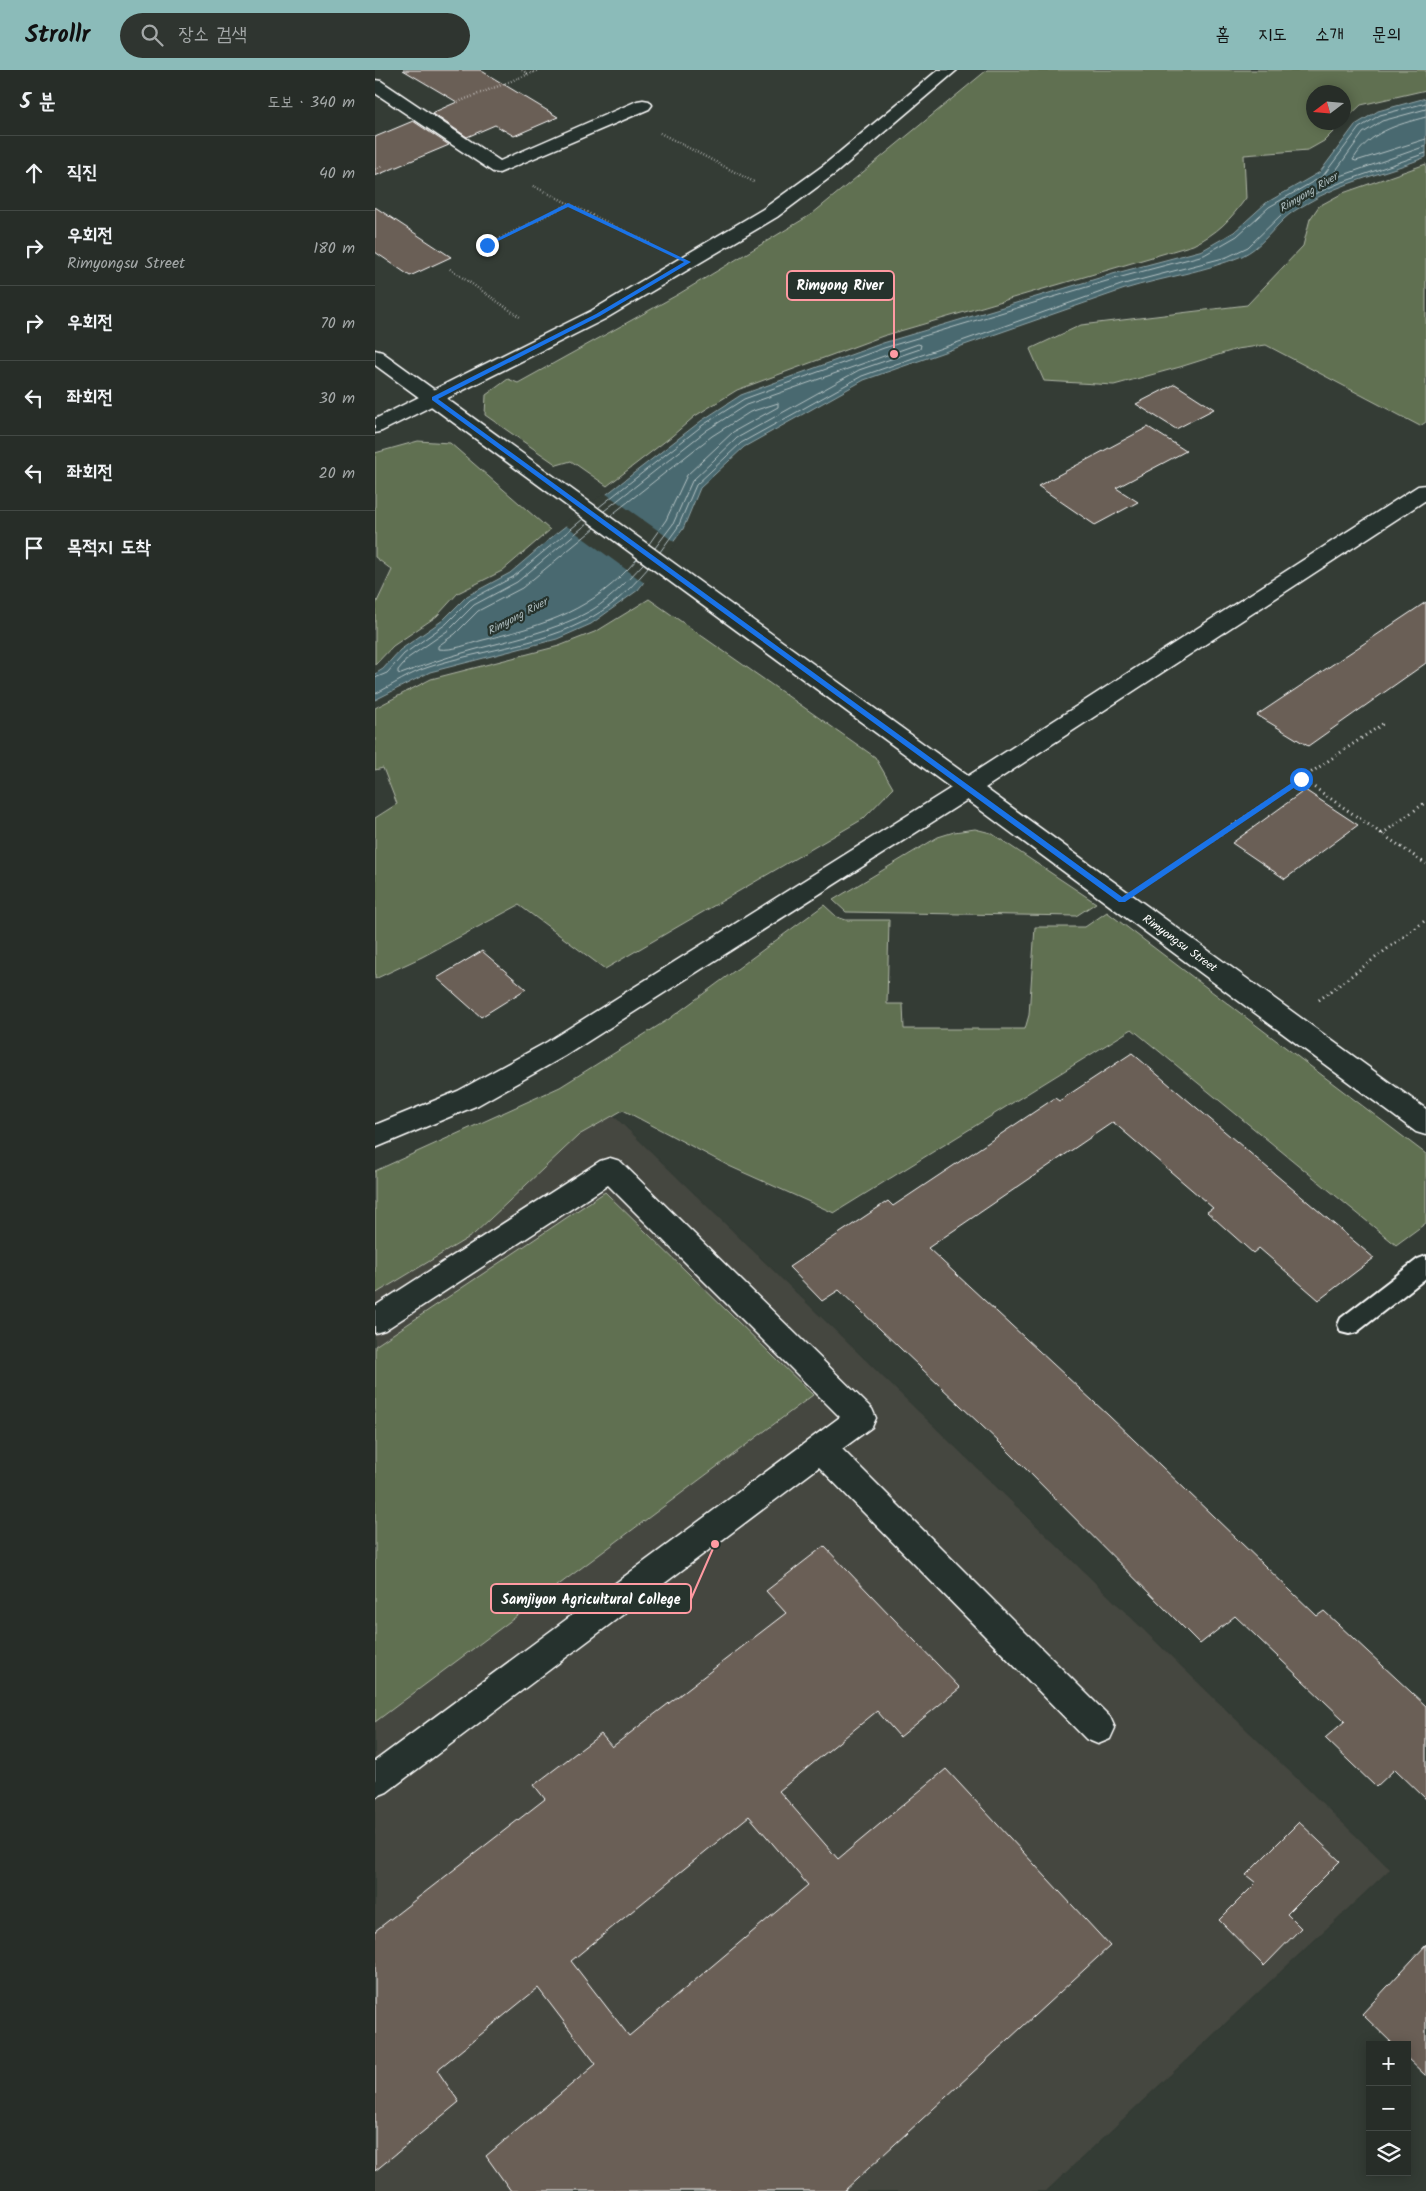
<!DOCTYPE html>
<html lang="ko">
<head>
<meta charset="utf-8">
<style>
	:root { --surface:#272d28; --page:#2f3530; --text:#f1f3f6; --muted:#a4a8a8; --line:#434945; --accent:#8bbbb9 }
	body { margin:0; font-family:Kalam,"Poor Story",sans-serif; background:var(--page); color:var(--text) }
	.controls { position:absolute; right:15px; bottom:15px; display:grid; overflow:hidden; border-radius:0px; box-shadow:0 2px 12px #0003 }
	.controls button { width:45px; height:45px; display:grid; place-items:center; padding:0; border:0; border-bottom:1px solid var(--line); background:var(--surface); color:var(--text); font:25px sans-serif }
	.compass { position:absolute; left:931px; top:15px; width:45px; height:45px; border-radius:50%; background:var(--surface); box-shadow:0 2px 12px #0003; rotate:254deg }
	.stop { position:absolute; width:15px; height:15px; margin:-11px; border:4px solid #1a73e8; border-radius:50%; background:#fff }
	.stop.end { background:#1a73e8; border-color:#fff; box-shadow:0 1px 5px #0008 }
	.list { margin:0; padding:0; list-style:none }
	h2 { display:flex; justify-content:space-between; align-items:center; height:65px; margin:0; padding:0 20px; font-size:21px }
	h2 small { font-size:16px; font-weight:400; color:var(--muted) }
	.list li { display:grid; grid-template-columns:32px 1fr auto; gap:15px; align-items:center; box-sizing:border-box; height:75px; padding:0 20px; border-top:1px solid var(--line) }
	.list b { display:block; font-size:19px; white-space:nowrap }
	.list p { margin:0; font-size:16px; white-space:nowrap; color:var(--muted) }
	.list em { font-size:16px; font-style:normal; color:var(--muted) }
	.icon { flex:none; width:28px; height:28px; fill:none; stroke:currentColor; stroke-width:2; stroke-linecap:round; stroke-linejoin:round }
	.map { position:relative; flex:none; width:1051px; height:2121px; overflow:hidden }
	header { display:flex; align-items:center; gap:30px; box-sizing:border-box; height:70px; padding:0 25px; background:var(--accent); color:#111 }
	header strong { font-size:24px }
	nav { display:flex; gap:28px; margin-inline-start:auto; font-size:18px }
	.search { width:350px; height:45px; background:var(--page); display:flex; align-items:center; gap:12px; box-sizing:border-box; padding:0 18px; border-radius:28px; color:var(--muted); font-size:19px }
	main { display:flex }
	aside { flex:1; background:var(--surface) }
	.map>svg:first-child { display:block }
	.built { fill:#44463f }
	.green { fill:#606f51; stroke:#b0b7a8 }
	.water { fill:#48696f; stroke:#91a5a9 }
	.pier { fill:#343c35 }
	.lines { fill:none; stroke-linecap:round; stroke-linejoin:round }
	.shore { stroke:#b6c3c5; stroke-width:1 }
	.building { fill:#6a5f56; stroke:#fff; fill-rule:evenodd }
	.lane-casing { stroke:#fff; stroke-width:4 }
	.street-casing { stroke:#fff; stroke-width:3 }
	.secondary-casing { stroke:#fff; stroke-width:3 }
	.path-far1 { stroke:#fff; stroke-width:2.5; stroke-dasharray:0.5 2.5; stroke-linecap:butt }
	.path { stroke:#fff; stroke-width:3; stroke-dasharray:1 4; stroke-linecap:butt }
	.lane { fill:#26332d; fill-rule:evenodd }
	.street { fill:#26332d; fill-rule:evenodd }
	.secondary { fill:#26332d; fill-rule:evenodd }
	.route { fill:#1a73e8 }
	.labels { text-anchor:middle; stroke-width:4.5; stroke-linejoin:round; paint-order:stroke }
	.far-water-label { font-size:11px; font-style:italic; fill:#adbcbe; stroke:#26332d }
	.street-label { font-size:12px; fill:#fff; stroke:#26332d }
	.leader { fill:none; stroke:#ff9aa2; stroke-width:2 }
	.callout-dot { fill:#ff9aa2; stroke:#26332d; stroke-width:2 }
	.callout { fill:#26332d; stroke:#ff9aa2; stroke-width:2 }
	.callout-label { font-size:14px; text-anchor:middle; font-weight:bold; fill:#fff }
</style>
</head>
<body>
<header>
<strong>Strollr</strong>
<div class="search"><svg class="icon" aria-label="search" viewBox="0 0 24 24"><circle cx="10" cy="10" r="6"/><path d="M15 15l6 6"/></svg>장소 검색</div>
<nav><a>홈</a><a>지도</a><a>소개</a><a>문의</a></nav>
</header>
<main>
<aside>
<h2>5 분<small>도보 · 340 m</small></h2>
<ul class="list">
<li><svg class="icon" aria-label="ahead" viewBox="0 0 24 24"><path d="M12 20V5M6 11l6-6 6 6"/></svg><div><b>직진</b></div><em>40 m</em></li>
<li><svg class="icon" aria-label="right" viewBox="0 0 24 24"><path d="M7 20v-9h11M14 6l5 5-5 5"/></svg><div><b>우회전</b><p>Rimyongsu Street</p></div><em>180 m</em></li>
<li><svg class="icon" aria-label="right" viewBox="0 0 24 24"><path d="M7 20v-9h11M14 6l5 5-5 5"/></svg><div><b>우회전</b></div><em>70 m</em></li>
<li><svg class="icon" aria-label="left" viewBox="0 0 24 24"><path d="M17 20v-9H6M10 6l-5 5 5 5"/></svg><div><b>좌회전</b></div><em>30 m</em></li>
<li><svg class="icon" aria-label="left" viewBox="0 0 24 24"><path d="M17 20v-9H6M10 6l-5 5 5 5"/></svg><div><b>좌회전</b></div><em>20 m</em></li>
<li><svg class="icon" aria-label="arrive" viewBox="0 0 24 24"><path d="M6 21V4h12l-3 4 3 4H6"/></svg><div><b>목적지 도착</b></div></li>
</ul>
</aside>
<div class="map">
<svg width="1051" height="2121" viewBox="0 0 1051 2121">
	<rect width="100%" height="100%" fill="#343c35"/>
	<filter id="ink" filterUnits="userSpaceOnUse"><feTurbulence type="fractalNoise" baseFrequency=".02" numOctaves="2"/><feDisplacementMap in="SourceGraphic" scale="10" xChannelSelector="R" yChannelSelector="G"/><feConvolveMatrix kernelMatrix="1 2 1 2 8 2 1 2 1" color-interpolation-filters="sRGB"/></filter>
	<g filter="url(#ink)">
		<path class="built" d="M211 1019 1015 1799 671 2121H0V1150Z"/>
		<path class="green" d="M612 0H1051V20L986 35 969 51 968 22H938V52L967 53 949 71 933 80 869 85 871 128C855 150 843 163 818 175L508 266 362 320 320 346 297 366 232 416 196 391 182 395 110 345 111 325 133 309 143 313 302 225 437 144Z
			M1051 94V352L1045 356 891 275 862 279 805 297 739 315 669 311 655 279 706 255 872 235 928 176 935 149 944 136 968 123Z
			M43 371 75 373 175 460 127 501 83 523 62 546 18 576 0 595V536L17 500 0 487V383Z
			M274 529 500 687 518 718 488 749 230 899 144 835 47 887 0 909V748L22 734 8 698 0 700V638L56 609 184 576 222 561Z
			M600 759 616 763 721 833 701 846 471 842 458 830 563 767 579 762Z
			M449 835 462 847 471 850H514L512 934H528L529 959H650L654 945 660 857H710L732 842 1051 1084V1153L1021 1175 757 959 459 1143 354 1096 248 1040 204 1065 98 1165 0 1224V1101L185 1017 294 949Z
			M230 1122 438 1325 0 1652V1276Z"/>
		<path class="water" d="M1051 28V87C1012 103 968 111 931 134 924 138 915 143 909 149 895 162 886 177 867 186 829 202 789 207 750 219L489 310 369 377 325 418 308 459 263 520 216 554 182 569 55 602 0 630V604L8 599 25 580 68 550 92 526 135 503 183 462 326 351 366 325 508 273 734 205 828 180 859 162 891 133 945 102 980 55 1003 41Z"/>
		<path class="pier" d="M230 423 301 473 271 514 189 454Z"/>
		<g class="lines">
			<path class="shore" d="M1051 39 1007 51 988 63 957 106 960 108 1051 76
				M1051 47C1021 55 994 62 978 90L981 91 1051 69
				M224 437 328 355 369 329 509 278 735 210 829 185 862 166 894 137 948 106 984 58 1005 45 1051 33
				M229 441 332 360 371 335 543 274 546 275 545 279 484 300 362 368 317 411 298 454 280 478
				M235 446 337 366 375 342 403 333V337L358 362 312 405 291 450 274 474
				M213 453 142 512 99 535 75 559 33 588 23 600V603L26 604C47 596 69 588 91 582 133 570 179 562 217 540 237 528 252 511 268 494
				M220 458 147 518 103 541 80 564 63 576V579C78 581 93 574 108 570 171 555 219 540 262 489
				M285 482 303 457 321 415 366 373 487 306 749 214 852 187 873 177 908 143 935 126 965 113 1051 83
				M0 608 12 603 29 584 71 554 95 530 138 507 208 449
				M0 624C18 615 35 603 54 597 111 578 176 575 227 541 246 529 260 513 274 497"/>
		</g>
		<path class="building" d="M28 0H105L183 47 139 66 120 55 92 67 57 43 82 32Z
			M38 51 74 75 0 106V67Z
			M0 137 76 187 35 206 0 182Z
			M800 314 839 339 801 359 761 334Z
			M773 357 811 381 741 418 763 432 720 455 663 416Z
			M1051 532V593L933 676 882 645Z
			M930 720 983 755 910 809 857 773Z
			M107 881 151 919 106 947 62 908Z
			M757 983 999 1188 944 1230 884 1178 878 1183 832 1142 838 1138 738 1052 553 1178 733 1345 942 1546 949 1541 1051 1636V1729L1020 1699 1001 1717 950 1668 970 1651 860 1546 825 1574 626 1374 464 1220 447 1231 414 1197 513 1131 518 1136 680 1028 684 1031Z
			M449 1476 585 1618 525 1667 502 1641 404 1721 463 1789 571 1699 735 1876 469 2121H136L111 2086 221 1994 163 1918 62 2000 84 2032 0 2101V1861L170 1729 159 1715 226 1664 237 1677 411 1543 391 1521ZM374 1746 433 1815 254 1966 196 1891Z
			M924 1752 965 1791 912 1844 926 1858 889 1896 844 1850 881 1813 871 1805Z
			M1051 1875V2006L1032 1988V1975H1019L987 1944Z"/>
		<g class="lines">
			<defs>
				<path id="lane" d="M1051 1186V1208L982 1262 974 1264 966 1262 963 1255 966 1248 1043 1189Z"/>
				<path id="street" d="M563 0H582L461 103 402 147 230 249 7 361 0 363V349L216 241 388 139 449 95Z
					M0 10 6 11 125 91 262 31 268 30 274 31 277 35 274 39 124 103 118 102 0 23Z
					M235 1088 245 1091 497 1339 501 1348 497 1357 467 1379 735 1647 740 1658 735 1669 723 1674 711 1669 444 1397 12 1722 0 1727V1691L465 1347 233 1115 10 1260 0 1263V1236L225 1091Z"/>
				<path id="secondary" d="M0 280 7 282 593 706 1043 416 1051 415V430L610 718 1051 1039V1065L1041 1062 592 730 190 986 103 1035 0 1078V1055L83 1021 172 972 576 718 0 295Z"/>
			</defs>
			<use href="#lane" class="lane-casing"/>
			<use href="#street" class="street-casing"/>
			<use href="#secondary" class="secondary-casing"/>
			<path class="path-far1" d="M147 0 153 4
				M83 32 164 0
				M285 63 379 112
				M0 99 8 96
				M158 116 276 174
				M112 175 192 135
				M75 199 145 247"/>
			<path class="path" d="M927 709 1051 794
				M1007 764 1051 732
				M779 809 1009 653
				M944 930 1051 850"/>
			<use href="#lane" class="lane"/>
			<use href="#street" class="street"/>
			<use href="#secondary" class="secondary"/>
		</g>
	</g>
	<path class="route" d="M193 133 316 192 225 246 63 329 747 827 924 708H929V711L750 832H744L57 330V327L221 244 309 192 193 137 113 176 109 175Z"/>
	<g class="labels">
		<g class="far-water-label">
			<text transform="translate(933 122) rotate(-31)" y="4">Rimyong River</text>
			<text transform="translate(142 546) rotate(-28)" y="4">Rimyong River</text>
		</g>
		<g class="street-label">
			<text transform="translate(805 873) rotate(36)" y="4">Rimyongsu Street</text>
		</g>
	</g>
	<path class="leader" d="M519 284L519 215M340 1474L316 1529"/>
	<g class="callout-dot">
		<circle cx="519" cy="284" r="5"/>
		<circle cx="340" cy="1474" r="5"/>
	</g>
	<g class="callout">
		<rect x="412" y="201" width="107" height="29" rx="5"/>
		<rect x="116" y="1514" width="200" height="29" rx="5"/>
	</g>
	<g class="callout-label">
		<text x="465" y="220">Rimyong River</text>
		<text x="216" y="1534">Samjiyon Agricultural College</text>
	</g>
</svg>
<div class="controls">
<button>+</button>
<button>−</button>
<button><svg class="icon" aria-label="layers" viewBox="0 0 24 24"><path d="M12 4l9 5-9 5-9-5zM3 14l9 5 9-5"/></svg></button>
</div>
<svg class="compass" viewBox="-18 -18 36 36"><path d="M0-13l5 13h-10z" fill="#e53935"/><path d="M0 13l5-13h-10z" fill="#a4a8a8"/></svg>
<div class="stop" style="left:926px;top:709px"></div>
<div class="stop end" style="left:112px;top:175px"></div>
</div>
</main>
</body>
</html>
